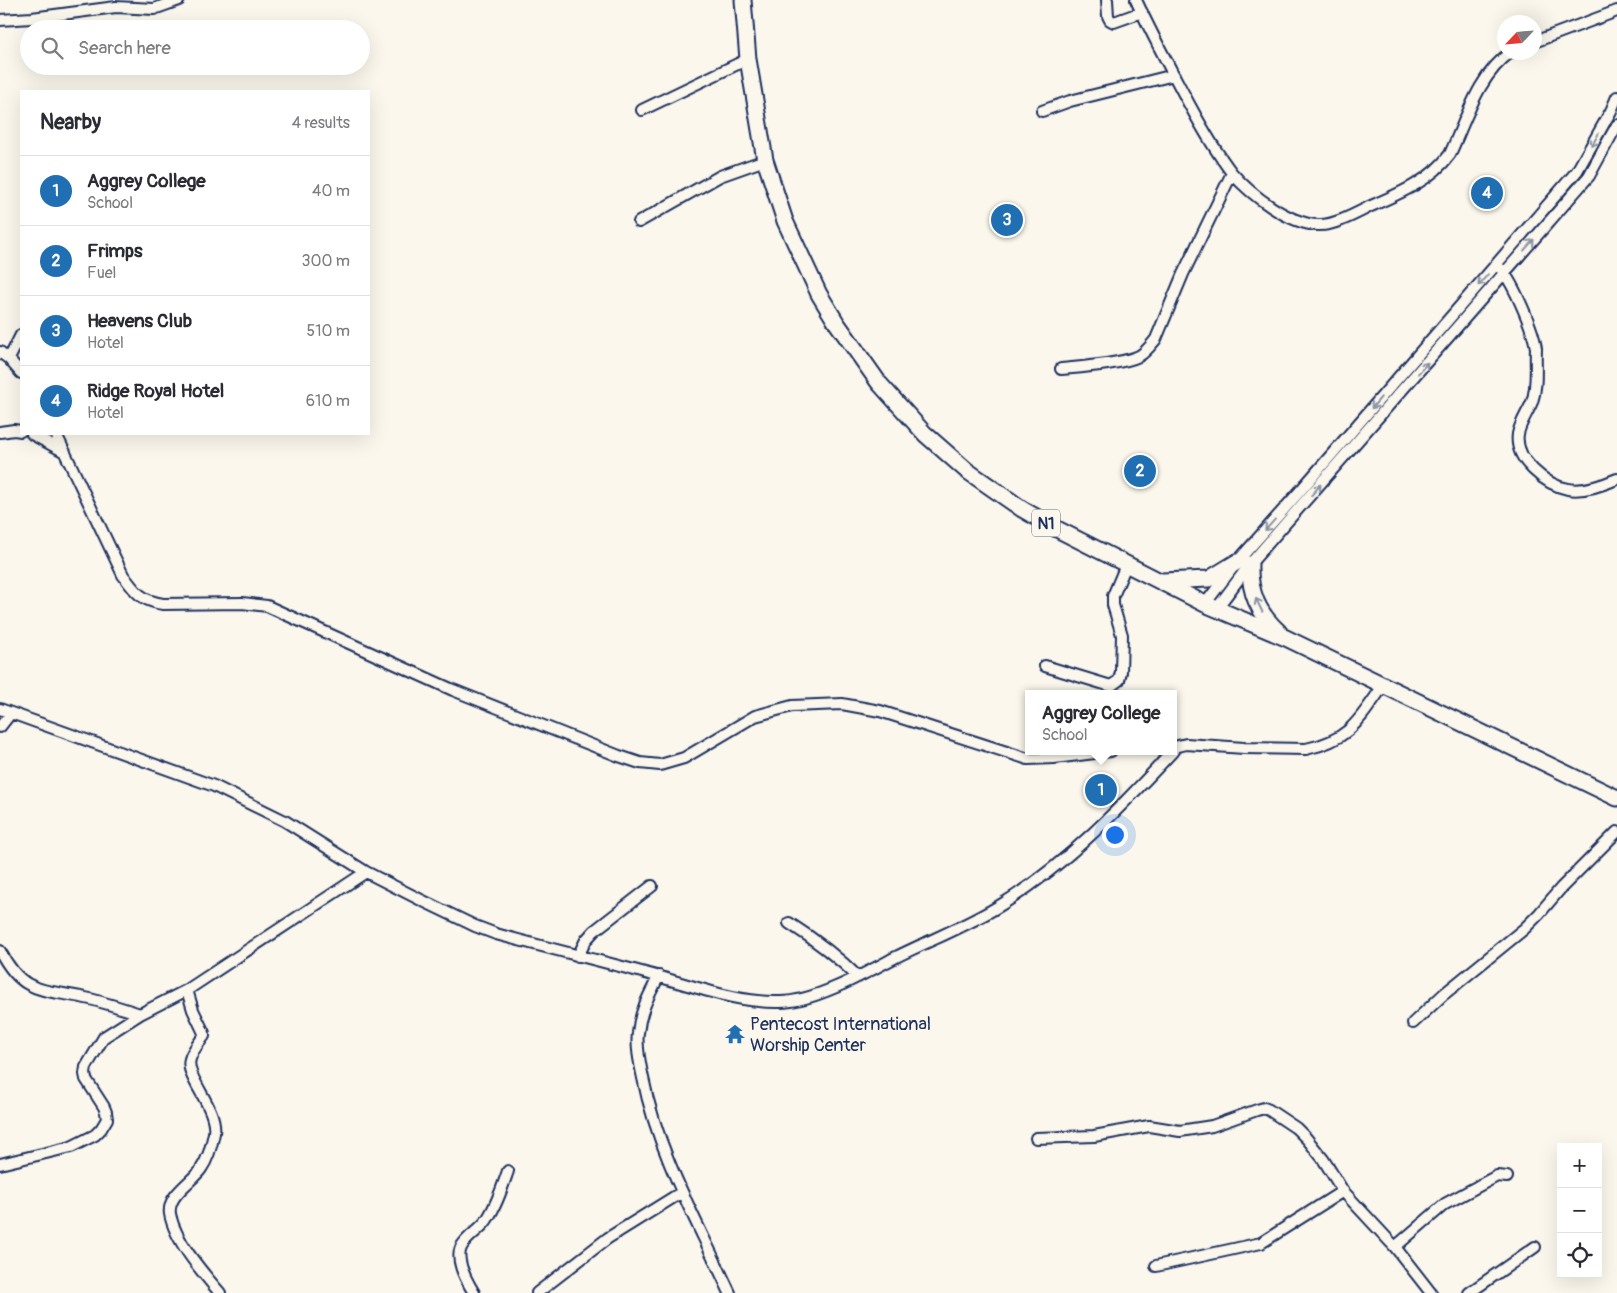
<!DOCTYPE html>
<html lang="en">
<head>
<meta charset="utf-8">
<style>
	:root { --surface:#fff; --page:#f2f2f3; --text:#2b2b33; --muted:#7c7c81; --line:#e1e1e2; --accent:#1f6fb2 }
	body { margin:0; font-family:Pangolin,sans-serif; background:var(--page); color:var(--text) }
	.controls { position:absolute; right:15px; bottom:15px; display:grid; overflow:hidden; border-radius:0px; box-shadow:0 5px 20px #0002 }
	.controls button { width:45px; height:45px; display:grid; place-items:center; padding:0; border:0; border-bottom:1px solid var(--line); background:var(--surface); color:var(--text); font:25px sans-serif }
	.compass { position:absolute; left:1497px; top:15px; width:45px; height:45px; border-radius:50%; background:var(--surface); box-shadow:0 5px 20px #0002; rotate:244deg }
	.you { position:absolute; left:1114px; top:834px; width:18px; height:18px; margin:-12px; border:4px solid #fff; border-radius:50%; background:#1a73e8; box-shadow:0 0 0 8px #1a73e833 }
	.badge { display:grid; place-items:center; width:32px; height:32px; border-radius:50%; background:var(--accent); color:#fff; font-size:16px; font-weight:700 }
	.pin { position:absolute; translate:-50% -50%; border:2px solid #fff; box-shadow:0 1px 5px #0006 }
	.popup { position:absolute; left:1025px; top:690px; width:152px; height:65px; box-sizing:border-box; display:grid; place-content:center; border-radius:0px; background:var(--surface); filter:drop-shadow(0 1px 4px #0005); font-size:16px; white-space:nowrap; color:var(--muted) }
	.popup b { font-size:19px; color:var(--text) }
	.popup::after { content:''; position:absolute; left:50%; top:100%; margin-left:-10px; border:10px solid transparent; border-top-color:var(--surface) }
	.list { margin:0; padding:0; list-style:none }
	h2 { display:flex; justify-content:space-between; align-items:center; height:65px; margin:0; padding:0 20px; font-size:21px }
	h2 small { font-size:16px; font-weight:400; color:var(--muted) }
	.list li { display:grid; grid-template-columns:32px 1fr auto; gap:15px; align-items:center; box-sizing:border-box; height:70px; padding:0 20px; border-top:1px solid var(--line) }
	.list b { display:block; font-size:19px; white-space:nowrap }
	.list p { margin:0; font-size:16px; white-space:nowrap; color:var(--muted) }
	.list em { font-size:16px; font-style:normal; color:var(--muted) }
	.icon { flex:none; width:28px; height:28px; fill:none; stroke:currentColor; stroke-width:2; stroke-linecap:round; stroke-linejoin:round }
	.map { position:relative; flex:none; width:1617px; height:1293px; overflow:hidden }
	.search { position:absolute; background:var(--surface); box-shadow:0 5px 20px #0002; left:20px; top:20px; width:350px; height:55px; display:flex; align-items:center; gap:12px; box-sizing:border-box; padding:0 18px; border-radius:28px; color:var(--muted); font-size:19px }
	.panel { position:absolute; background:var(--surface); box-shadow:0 5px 20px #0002; left:20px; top:90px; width:350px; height:345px; border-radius:0px }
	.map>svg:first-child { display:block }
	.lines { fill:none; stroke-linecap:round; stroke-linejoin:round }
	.minor-casing { stroke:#1b2f5e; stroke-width:14 }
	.highway-casing { stroke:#1b2f5e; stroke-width:19 }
	.minor { stroke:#fbf7ec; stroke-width:10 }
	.highway { stroke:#fbf7ec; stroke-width:15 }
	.oneway { stroke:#8b93a5 }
	.labels { text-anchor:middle; stroke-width:4; stroke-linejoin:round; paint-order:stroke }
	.shield { fill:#fbf7ec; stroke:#5e6b89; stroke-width:1 }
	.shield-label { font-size:16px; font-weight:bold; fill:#1b2f5e }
	.poi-label { font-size:18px; fill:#1b2f5e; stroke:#fbf7ec; text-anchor:start }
</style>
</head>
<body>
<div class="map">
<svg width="1617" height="1293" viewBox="0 0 1617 1293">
	<rect width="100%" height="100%" fill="#fbf7ec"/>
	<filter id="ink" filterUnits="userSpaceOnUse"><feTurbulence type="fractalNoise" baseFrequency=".02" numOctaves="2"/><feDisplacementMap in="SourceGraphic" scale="10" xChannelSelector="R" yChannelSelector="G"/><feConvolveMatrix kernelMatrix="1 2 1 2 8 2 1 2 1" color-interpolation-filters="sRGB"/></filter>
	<g filter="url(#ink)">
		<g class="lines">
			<defs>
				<path id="minor" d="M1107 0 1108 16 1110 20 1114 22 1142 12
					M1136 0C1152 35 1170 68 1188 102 1201 126 1215 151 1232 173 1251 195 1289 224 1318 225 1334 226 1357 213 1371 206 1399 194 1432 180 1450 154 1466 120 1478 75 1511 52
					M0 20 32 18 116 7 154 9 179 0
					M1534 42 1617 11
					M642 110 748 59
					M1042 111 1070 101 1174 75
					M639 222 720 176 765 160
					M1501 269C1514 284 1533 329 1536 348 1535 366 1538 385 1532 402 1528 412 1520 423 1518 434 1514 460 1546 485 1568 489 1584 492 1603 485 1617 479
					M0 352 9 359 21 373
					M9 359 21 335
					M1061 369C1081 367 1123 364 1139 356 1146 352 1151 345 1156 339L1183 274 1232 173
					M0 432 14 430 21 431
					M32 434 65 452
					M56 434 123 575C135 592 142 601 163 604L242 603 267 606 453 690 619 756 640 763 660 765 684 758 755 716 792 706 842 704 880 711 1028 759 1054 758 1111 751
					M1205 604 1237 562 1301 490 1577 171 1611 111 1617 97
					M1217 608 1250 564 1589 176 1617 125
					M1045 666 1111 686 1119 680 1121 672 1122 635 1113 605V596L1126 565
					M0 709 214 786 285 821 366 872 419 899 475 926 496 934C551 949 606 962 660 977 700 988 738 1003 780 1002 814 1002 864 974 894 958 930 940 970 925 1004 903 1068 863 1122 806 1173 751
					M0 727 11 713
					M1174 747 1186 744 1244 748 1306 749C1350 740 1359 720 1383 686
					M789 923C814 939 837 956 858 977
					M0 951C22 993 40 989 81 997 101 1001 121 1008 140 1014
					M578 956 586 940 594 931 652 886
					M659 976C649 995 640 1011 638 1033 636 1047 640 1064 643 1078 658 1154 698 1223 730 1293
					M187 990 193 1010 204 1033V1036C199 1043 192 1051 190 1059 184 1077 218 1107 214 1133 212 1144 208 1159 201 1169 192 1182 167 1195 170 1214 175 1241 202 1272 220 1293
					M1413 1023 1444 994 1524 929 1539 914 1561 888 1617 832
					M1036 1138 1094 1136 1149 1126 1180 1131 1212 1126 1257 1110 1264 1108 1269 1110 1296 1128 1307 1139 1323 1159 1343 1191 1395 1247 1431 1293
					M0 1164 71 1147 95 1135 101 1129 107 1119 106 1112 104 1107 86 1079 85 1074 86 1067 104 1037 140 1014 187 990 366 872
					M1395 1247 1445 1204 1497 1176 1507 1177
					M1156 1266 1261 1243 1343 1191
					M474 1293C466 1280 452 1256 464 1243 470 1235 480 1229 486 1221 496 1207 502 1188 508 1171
					M537 1293 608 1238 682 1192
					M1469 1293 1535 1247"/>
				<path id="highway" d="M743 0 748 59 765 160 785 221 819 294 836 322 879 383 925 434 966 470 1022 509 1055 528 1205 604 1286 638 1617 798
					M1250 564C1249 592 1258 613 1279 632
					M1162 581 1209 579 1237 562"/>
			</defs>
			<use href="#minor" class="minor-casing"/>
			<use href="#highway" class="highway-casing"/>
			<use href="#minor" class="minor"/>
			<use href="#highway" class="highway"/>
		</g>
		<defs><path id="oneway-shaft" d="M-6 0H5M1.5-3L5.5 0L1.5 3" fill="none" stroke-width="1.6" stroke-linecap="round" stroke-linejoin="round" transform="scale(1.25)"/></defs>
		<g class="oneway">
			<use href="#oneway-shaft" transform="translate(1595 140) rotate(119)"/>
			<use href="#oneway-shaft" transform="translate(1529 245) rotate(-49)"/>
			<use href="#oneway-shaft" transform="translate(1483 280) rotate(131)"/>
			<use href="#oneway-shaft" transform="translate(1423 368) rotate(-49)"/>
			<use href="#oneway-shaft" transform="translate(1376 403) rotate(130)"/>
			<use href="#oneway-shaft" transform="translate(1316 490) rotate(-49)"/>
			<use href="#oneway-shaft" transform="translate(1270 525) rotate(132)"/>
			<use href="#oneway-shaft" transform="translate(1259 605) rotate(-116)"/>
		</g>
	</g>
	<defs>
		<symbol id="temple-bare" viewBox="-9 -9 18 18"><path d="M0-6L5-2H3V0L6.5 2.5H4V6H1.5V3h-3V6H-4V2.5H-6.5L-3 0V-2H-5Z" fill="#1f6fb2" stroke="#fbf7ec" stroke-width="2.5" paint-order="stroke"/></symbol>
	</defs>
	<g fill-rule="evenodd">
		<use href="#temple-bare" x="721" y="1020" width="28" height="28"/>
	</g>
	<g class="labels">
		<rect class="shield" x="1032" y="509.5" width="28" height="27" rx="4"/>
		<g class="shield-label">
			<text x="1046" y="529">N1</text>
		</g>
		<g class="poi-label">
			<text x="750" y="1030">Pentecost International<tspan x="750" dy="21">Worship Center</tspan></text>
		</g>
	</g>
</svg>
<div class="controls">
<button>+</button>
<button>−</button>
<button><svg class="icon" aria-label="locate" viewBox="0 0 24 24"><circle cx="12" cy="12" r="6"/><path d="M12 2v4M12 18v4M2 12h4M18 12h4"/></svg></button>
</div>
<svg class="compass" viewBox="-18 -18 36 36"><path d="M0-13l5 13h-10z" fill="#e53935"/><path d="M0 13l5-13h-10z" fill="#7c7c81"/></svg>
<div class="you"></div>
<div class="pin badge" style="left:1101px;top:790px">1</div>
<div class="popup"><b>Aggrey College</b>School</div>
<div class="pin badge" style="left:1140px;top:471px">2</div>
<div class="pin badge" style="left:1007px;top:220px">3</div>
<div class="pin badge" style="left:1487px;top:193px">4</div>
<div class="search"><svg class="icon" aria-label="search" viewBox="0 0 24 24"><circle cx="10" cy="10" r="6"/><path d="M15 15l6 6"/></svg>Search here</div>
<section class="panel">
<h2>Nearby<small>4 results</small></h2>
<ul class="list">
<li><span class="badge">1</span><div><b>Aggrey College</b><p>School</p></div><em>40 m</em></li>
<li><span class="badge">2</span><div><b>Frimps</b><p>Fuel</p></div><em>300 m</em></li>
<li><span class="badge">3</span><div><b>Heavens Club</b><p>Hotel</p></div><em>510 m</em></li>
<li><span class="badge">4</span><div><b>Ridge Royal Hotel</b><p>Hotel</p></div><em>610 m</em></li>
</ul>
</section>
</div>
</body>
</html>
